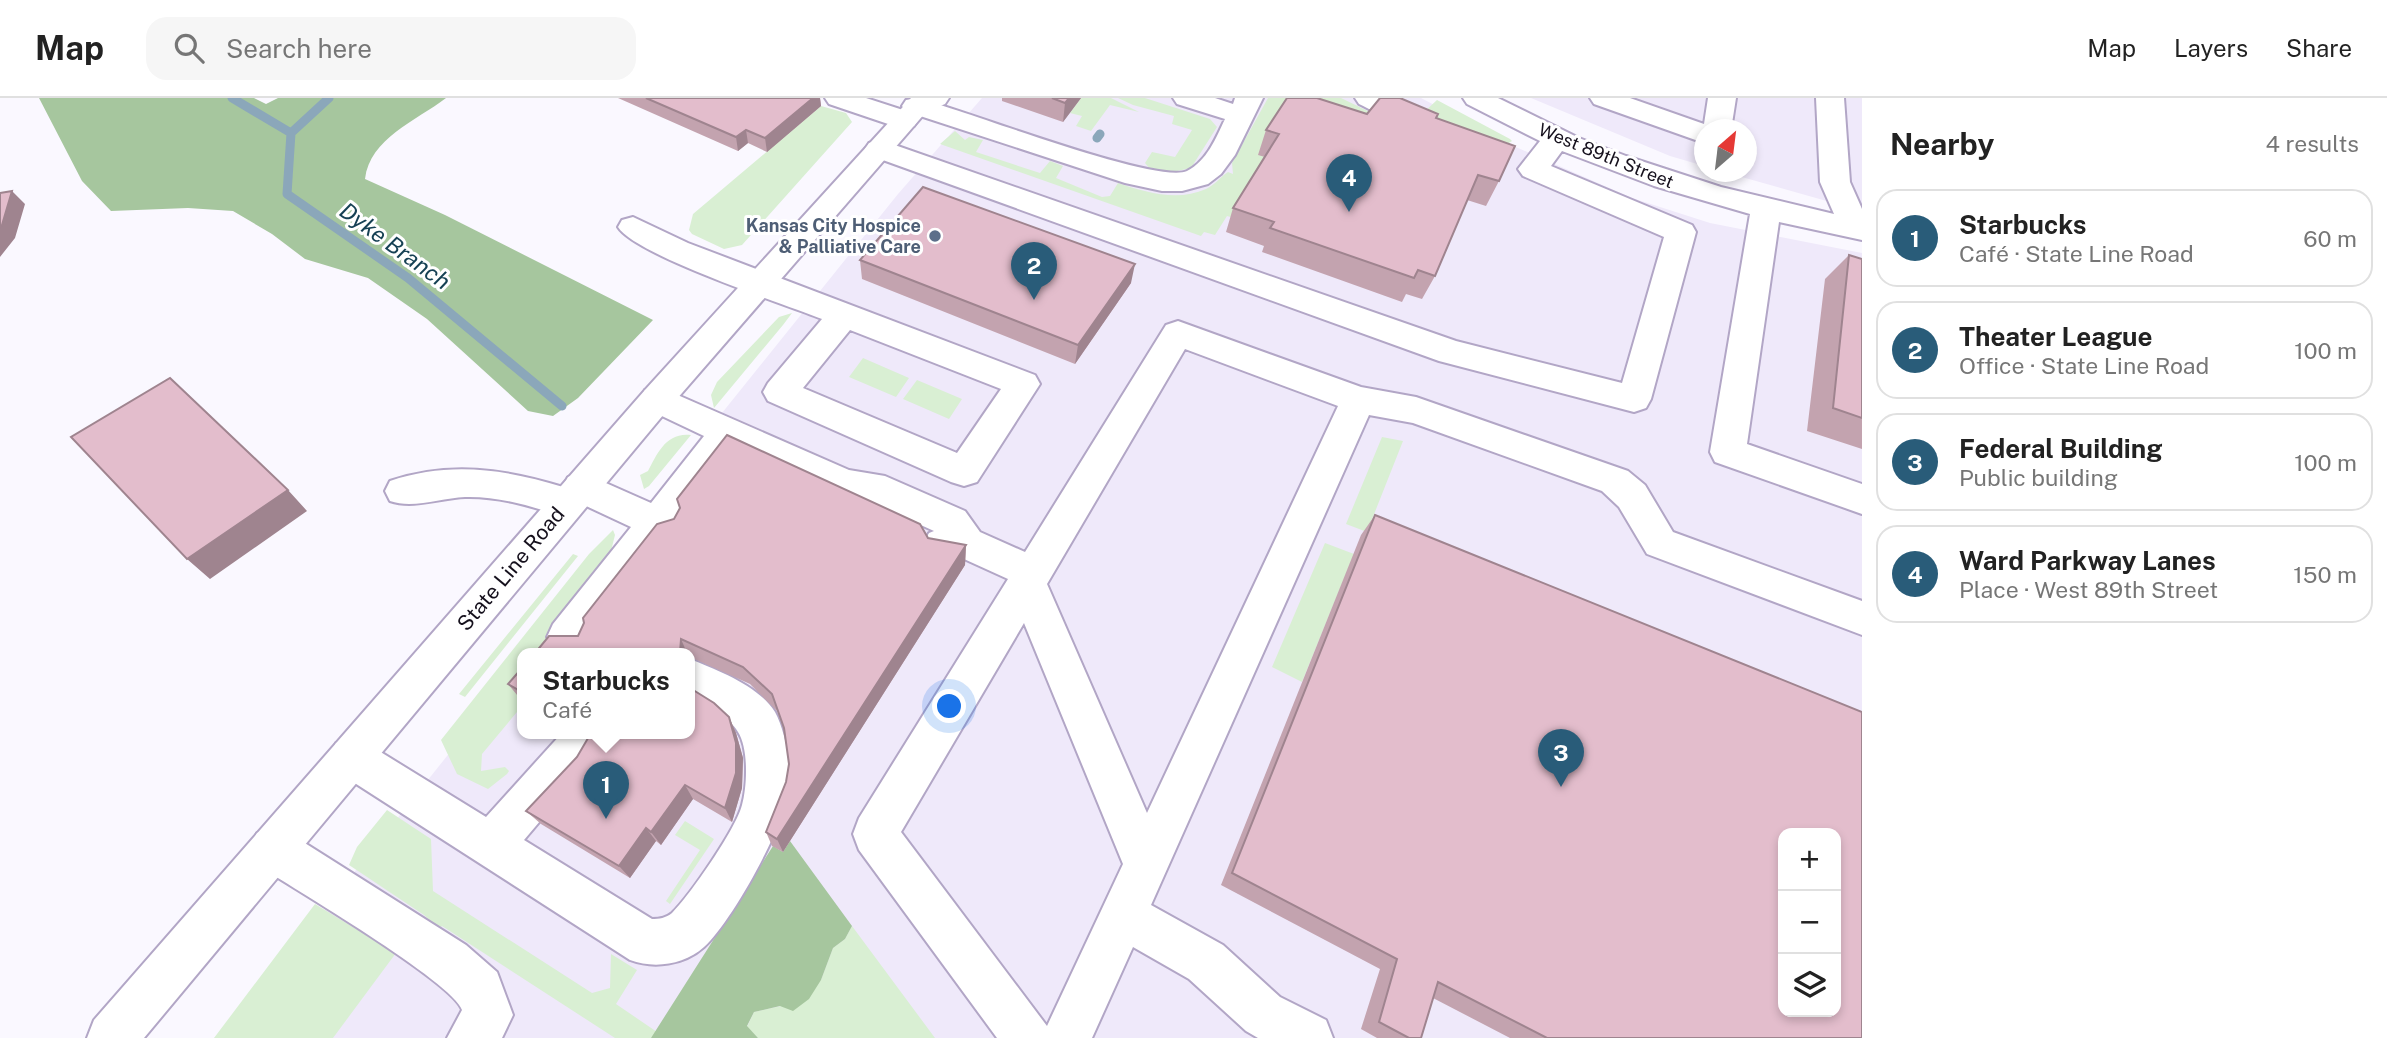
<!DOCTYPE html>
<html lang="en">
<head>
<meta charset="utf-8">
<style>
	:root { --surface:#fff; --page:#f6f6f6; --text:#222; --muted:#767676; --line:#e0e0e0; --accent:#295c79 }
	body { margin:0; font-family:"Public Sans",sans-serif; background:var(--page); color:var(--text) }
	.controls { position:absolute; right:21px; bottom:21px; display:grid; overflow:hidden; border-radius:14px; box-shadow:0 4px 10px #0003 }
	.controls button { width:63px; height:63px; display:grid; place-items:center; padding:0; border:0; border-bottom:2px solid var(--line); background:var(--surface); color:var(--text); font:35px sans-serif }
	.compass { position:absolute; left:1694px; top:21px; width:63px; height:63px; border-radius:50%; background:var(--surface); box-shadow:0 4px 10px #0003; rotate:28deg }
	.you { position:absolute; left:950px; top:609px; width:24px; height:24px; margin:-18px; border:5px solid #fff; border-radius:50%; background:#1a73e8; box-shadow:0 0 0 10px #1a73e833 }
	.badge { display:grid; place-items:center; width:46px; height:46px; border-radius:50%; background:var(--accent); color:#fff; font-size:23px; font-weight:700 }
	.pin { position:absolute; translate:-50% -58px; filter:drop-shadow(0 2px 4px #0008) }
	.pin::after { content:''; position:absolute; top:37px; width:24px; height:21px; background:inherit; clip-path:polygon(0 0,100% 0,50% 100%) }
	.popup { position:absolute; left:517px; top:550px; width:178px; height:91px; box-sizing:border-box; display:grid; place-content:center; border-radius:14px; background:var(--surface); filter:drop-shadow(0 2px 5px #0005); font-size:23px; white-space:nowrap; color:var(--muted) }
	.popup b { font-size:26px; color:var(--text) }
	.popup::after { content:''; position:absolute; left:50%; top:100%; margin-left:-14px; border:14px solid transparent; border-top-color:var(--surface) }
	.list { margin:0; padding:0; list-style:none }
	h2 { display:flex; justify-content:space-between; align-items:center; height:91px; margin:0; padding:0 28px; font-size:30px }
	h2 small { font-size:23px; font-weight:400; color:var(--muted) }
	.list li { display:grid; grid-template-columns:46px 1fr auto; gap:21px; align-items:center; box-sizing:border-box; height:98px; margin:0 14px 14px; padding:0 14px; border:2px solid var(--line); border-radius:21px }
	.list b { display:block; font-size:26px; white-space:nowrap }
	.list p { margin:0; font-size:23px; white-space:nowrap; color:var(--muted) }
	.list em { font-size:23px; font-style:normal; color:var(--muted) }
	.icon { flex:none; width:38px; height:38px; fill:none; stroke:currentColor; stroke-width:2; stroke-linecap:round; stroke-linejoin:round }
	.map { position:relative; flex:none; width:1862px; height:940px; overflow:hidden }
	header { display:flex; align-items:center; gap:42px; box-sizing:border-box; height:98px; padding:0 35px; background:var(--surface); border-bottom:2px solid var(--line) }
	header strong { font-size:33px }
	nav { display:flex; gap:38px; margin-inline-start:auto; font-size:24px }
	.search { width:490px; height:63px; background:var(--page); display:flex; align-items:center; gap:18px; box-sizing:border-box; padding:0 24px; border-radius:21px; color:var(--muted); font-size:26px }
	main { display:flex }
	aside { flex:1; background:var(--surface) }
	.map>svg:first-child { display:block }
	.built { fill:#efe9fa; fill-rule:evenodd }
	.green { fill:#d9efd3 }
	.forest { fill:#a6c69e }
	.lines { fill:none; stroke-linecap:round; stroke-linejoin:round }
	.stream { stroke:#8ba7ba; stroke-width:9 }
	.minor-casing { stroke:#b2a6c6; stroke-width:4 }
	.major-casing { stroke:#b2a6c6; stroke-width:4 }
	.minor { fill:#fff; fill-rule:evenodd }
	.major { fill:#fff; fill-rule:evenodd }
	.wall { fill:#c3a3af }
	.shaded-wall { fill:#9f848f }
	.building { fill:#e3bdcc; stroke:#9f848f; stroke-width:2; fill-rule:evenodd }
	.service-dot { fill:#5c6f8a; stroke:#fff; stroke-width:2.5 }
	.labels { text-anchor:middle; stroke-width:6; stroke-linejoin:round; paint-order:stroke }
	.far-street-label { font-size:18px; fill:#15101c; stroke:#fff }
	.far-service-label { font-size:18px; font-weight:bold; fill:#4e5e75; stroke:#fff; text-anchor:end }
	.street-label { font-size:21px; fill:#15101c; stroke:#fff }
	.water-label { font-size:23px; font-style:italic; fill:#164154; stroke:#fff }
</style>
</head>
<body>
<header>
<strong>Map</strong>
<div class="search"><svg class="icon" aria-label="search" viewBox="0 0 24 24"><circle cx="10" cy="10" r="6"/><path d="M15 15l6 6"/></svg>Search here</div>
<nav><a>Map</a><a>Layers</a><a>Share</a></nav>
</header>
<main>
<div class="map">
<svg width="1862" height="940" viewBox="0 0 1862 940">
	<rect width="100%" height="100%" fill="#faf8ff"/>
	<path class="built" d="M982 0H1421L1509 46 1632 100 1710 125 1862 155V940H222L522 564V635H690V555H529L898 96ZM1783 735H1836V914H1783Z
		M1531 0H1862V113L1724 74H1746V32H1704V68L1670 58Z"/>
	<path class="green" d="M1081 0H1111L1139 14 1110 7 1091 33 1076 28 1082 18 1070 15Z
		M1118 0H1145L1210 21 1217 29 1191 70 1168 75 1150 71 1145 65 1152 54 1175 59 1192 32 1172 26 1174 18 1133 7Z
		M1268 0H1341L1376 17 1259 56 1271 61 1234 120 1227 118 1215 137 1204 134 1201 138 940 46 955 33 965 42 969 39 983 42 976 54 1040 75 1050 63 1063 68 1056 80 1102 99 1110 98 1118 85C1145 94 1177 104 1206 91 1215 87 1220 79 1228 74L1233 76 1232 65Z
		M1437 2 1510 41 1512 43 1504 48 1423 15Z
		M821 8 846 15 852 24 742 147 724 151 692 136 689 132 693 116Z
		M792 215 783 227 714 310 711 297 717 284 779 219Z
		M863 260 909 280 896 299 849 279Z
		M917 282 962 301 949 321 903 301Z
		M691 337 649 388 644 391 640 377 648 373C657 356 666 334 691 337Z
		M1382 339 1403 343 1367 434 1346 426Z
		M613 432 615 437 605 477 544 555H522V608L482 656 481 673 505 669 509 673 507 676 488 691 457 676 441 642 589 456Z
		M1325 445 1354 456 1302 584 1272 569Z
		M573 456 578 458 465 599 459 596Z
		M387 712 431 741 433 793 592 895 610 890 611 856 637 872 616 906 657 934 651 940H615L442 828 436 834 435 827 424 817 349 767 357 749Z
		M685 723 714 741 670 806 666 803 700 752 675 737Z
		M315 806 396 855 333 940H214Z
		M852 828 935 940H758L747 929 754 914 781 908 821 882 833 850 845 841Z"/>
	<path class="forest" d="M39 0H254L266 6 278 0H446C416 23 370 40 365 81L445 117 653 222 578 300 553 318 528 313 427 221 368 180 305 161 272 136 233 113 188 110 111 113 82 83Z
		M790 743 852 828 845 841 833 850 821 882 809 901 793 913 780 908 754 914 747 928 758 940H651L773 748 783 754Z"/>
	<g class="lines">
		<path class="stream" d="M232 0 291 35
			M329 0 291 35 287 96 408 180 562 308
			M1097 40 1100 36"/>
		<defs>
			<path id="minor" d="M825 0H866L906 13 902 8 906 2 917 0C962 11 1157 87 1187 73 1207 63 1216 40 1225 21L1177 6 1173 0H1215L1233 6 1235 0H1263L1235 57 1221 76 1208 86 1182 93H1162L1125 85 914 16 918 22 914 28 904 31 894 28 829 6Z
				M1355 0H1391L1434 20 1438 26 1434 32C1410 38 1381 16 1359 6Z
				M1463 0H1498L1579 40 1626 58 1721 89 1834 116 1820 84 1816 0H1844L1850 84 1862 111V142L1779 124 1747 346 1862 386V416L1715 364 1710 354 1750 116 1654 88 1562 53 1551 68 1692 127 1696 134 1651 301 1646 310 1634 314 1439 263 869 57 865 51 869 45 879 42 889 45 1456 243 1622 285 1664 139 1523 78 1518 71 1540 43 1467 6Z
				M1590 0H1630L1704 26 1708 0H1736L1731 32H1704V45L1594 6Z
				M633 119 688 145 1035 277 1040 286 977 384 964 388 951 384 768 303 763 294 768 285 822 221C784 206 635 157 618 129L622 122ZM850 232 1001 291 957 355 803 290Z
				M1178 223 1361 289 1416 299 1628 373 1645 387 1673 434 1862 503V537L1647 456 1619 409 1602 393 1413 325 1369 317 1151 807 1223 847 1280 899 1326 922 1333 940H1258L1246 933 1189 881 1133 849 1092 940H997L859 752 853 736 859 720 1008 481 964 461 942 462 929 457 923 446 929 435 934 433 868 403 832 397 734 352 681 421 685 429 679 440 664 444 591 538 593 542 587 555C568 555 556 558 547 539L553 526 631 429 584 407 580 416 567 420C534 409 500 398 465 399 441 400 413 411 390 403L385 393 390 383C449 363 505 371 563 389L568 379 581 374 651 405 704 338 645 310 640 301 645 292 657 288 849 372 885 378 965 413 980 434 1025 454 1166 227ZM1185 251 1338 308 1147 715 1047 486ZM1024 525 1123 766 1047 928 901 734Z
				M690 561C717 572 759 588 775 614 784 630 790 662 791 681 791 718 732 824 704 849 684 867 654 871 630 862L336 673 330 659 336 645 351 639 366 645 486 719 562 635H609C601 654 586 678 568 690L524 742 652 821C659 821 666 820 672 815 690 797 736 731 742 707 747 689 749 651 738 634 729 618 706 610 690 601Z
				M273 729 289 735 466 847 497 874 513 917 502 940H447L462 912C454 885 290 788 257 767L250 751 257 735Z"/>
			<path id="major" d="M911 0H949L945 6 926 14 669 310 144 940H87L94 922 645 292Z"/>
		</defs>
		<use href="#minor" class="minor-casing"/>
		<use href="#major" class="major-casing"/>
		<use href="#minor" class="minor"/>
		<use href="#major" class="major"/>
	</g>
	<path class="wall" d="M618 0H820L821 8 767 54 748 45 738 53Z
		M1002 0H1081L1063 24 1002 3Z
		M1367 16 1437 20 1499 83 1486 108 1467 102 1435 178 1422 201 1406 196 1402 204 1262 154 1264 148 1226 134 1233 110 1265 59 1258 57 1266 32Z
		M1849 157 1862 161V351L1807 333 1825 181Z
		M860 162 1131 185 1075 266 862 181Z
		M1375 417 1862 940H1510L1433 900 1409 940H1377L1361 931 1380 871 1221 787 1361 437Z
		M928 440 966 447 965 467 783 754 772 748 766 734 786 684 789 666 784 632 777 613 750 586 690 559V555H535L578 538Z
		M522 570V603L508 586Z
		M729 619 736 635 743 660 742 690 732 724 693 701 661 747 656 743 630 780 541 726 526 713 577 659Z"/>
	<path class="shaded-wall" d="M813 0H820L821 8 767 54 765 40Z
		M1069 0H1081L1063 24 1065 5Z
		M746 32 748 45 738 53 736 39Z
		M12 93 25 106 15 140 0 159V129Z
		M1135 166 1131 185 1075 266 1078 247Z
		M288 392 307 413 210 481 187 461Z
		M966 447 965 467 783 754 777 741Z
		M681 541 687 555H680Z
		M729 619 736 635 743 660 742 690 732 724 725 710Z
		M685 687 693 701 661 747 651 734Z
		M646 730 656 743 630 780 619 768Z"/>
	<path class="building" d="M646 0H813L765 40 746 32 736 39Z
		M1052 0H1069L1065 5Z
		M1287 0H1317L1367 16 1380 0H1400L1438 16 1436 20 1515 48 1499 83 1478 77 1435 178 1418 172 1414 180 1270 130 1274 124 1233 110 1279 36 1266 32Z
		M923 89 1135 166 1078 247 860 162Z
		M12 93 2 127 0 129V95Z
		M1849 157 1862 161V320L1833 310Z
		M170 280 288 392 187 461 71 339Z
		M727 337 920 426 928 440 966 447 777 741 766 734 786 684 789 666 784 630 772 596 743 569 681 541 680 555H535L549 538H578L584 525 583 520 657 426 674 421 680 410 677 401Z
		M1375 417 1862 614V940H1547L1438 884 1421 940H1409L1379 924 1397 861 1232 775ZM1783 735H1836V914H1783Z
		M522 570V594L508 586Z
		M690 590 714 605 729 619 736 645V675L725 710 685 687 651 734 646 730 619 768 526 713 577 659 591 635H690Z"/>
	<circle class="service-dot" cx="935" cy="138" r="7"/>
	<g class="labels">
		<g class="far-street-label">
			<text transform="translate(1606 58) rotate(22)" y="6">West 89th Street</text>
		</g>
		<g class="far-service-label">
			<text x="921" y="134">Kansas City Hospice<tspan x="921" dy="21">&amp; Palliative Care</tspan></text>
		</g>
		<g class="street-label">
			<text transform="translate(511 471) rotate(-50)" y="7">State Line Road</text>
		</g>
		<g class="water-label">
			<text transform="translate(395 148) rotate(36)" y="8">Dyke Branch</text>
		</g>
	</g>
</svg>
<div class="controls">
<button>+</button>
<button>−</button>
<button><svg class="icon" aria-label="layers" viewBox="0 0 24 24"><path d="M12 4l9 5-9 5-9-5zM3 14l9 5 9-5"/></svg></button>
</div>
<svg class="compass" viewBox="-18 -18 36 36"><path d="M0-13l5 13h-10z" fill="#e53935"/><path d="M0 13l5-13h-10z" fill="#767676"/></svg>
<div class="you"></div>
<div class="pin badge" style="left:606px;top:721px">1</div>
<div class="popup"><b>Starbucks</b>Café</div>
<div class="pin badge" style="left:1034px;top:202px">2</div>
<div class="pin badge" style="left:1561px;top:689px">3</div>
<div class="pin badge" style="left:1349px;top:114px">4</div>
</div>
<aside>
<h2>Nearby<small>4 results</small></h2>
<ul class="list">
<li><span class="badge">1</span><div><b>Starbucks</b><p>Café · State Line Road</p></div><em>60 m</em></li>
<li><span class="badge">2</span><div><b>Theater League</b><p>Office · State Line Road</p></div><em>100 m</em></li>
<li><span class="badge">3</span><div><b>Federal Building</b><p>Public building</p></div><em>100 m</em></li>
<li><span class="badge">4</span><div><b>Ward Parkway Lanes</b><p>Place · West 89th Street</p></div><em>150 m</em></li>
</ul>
</aside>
</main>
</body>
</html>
